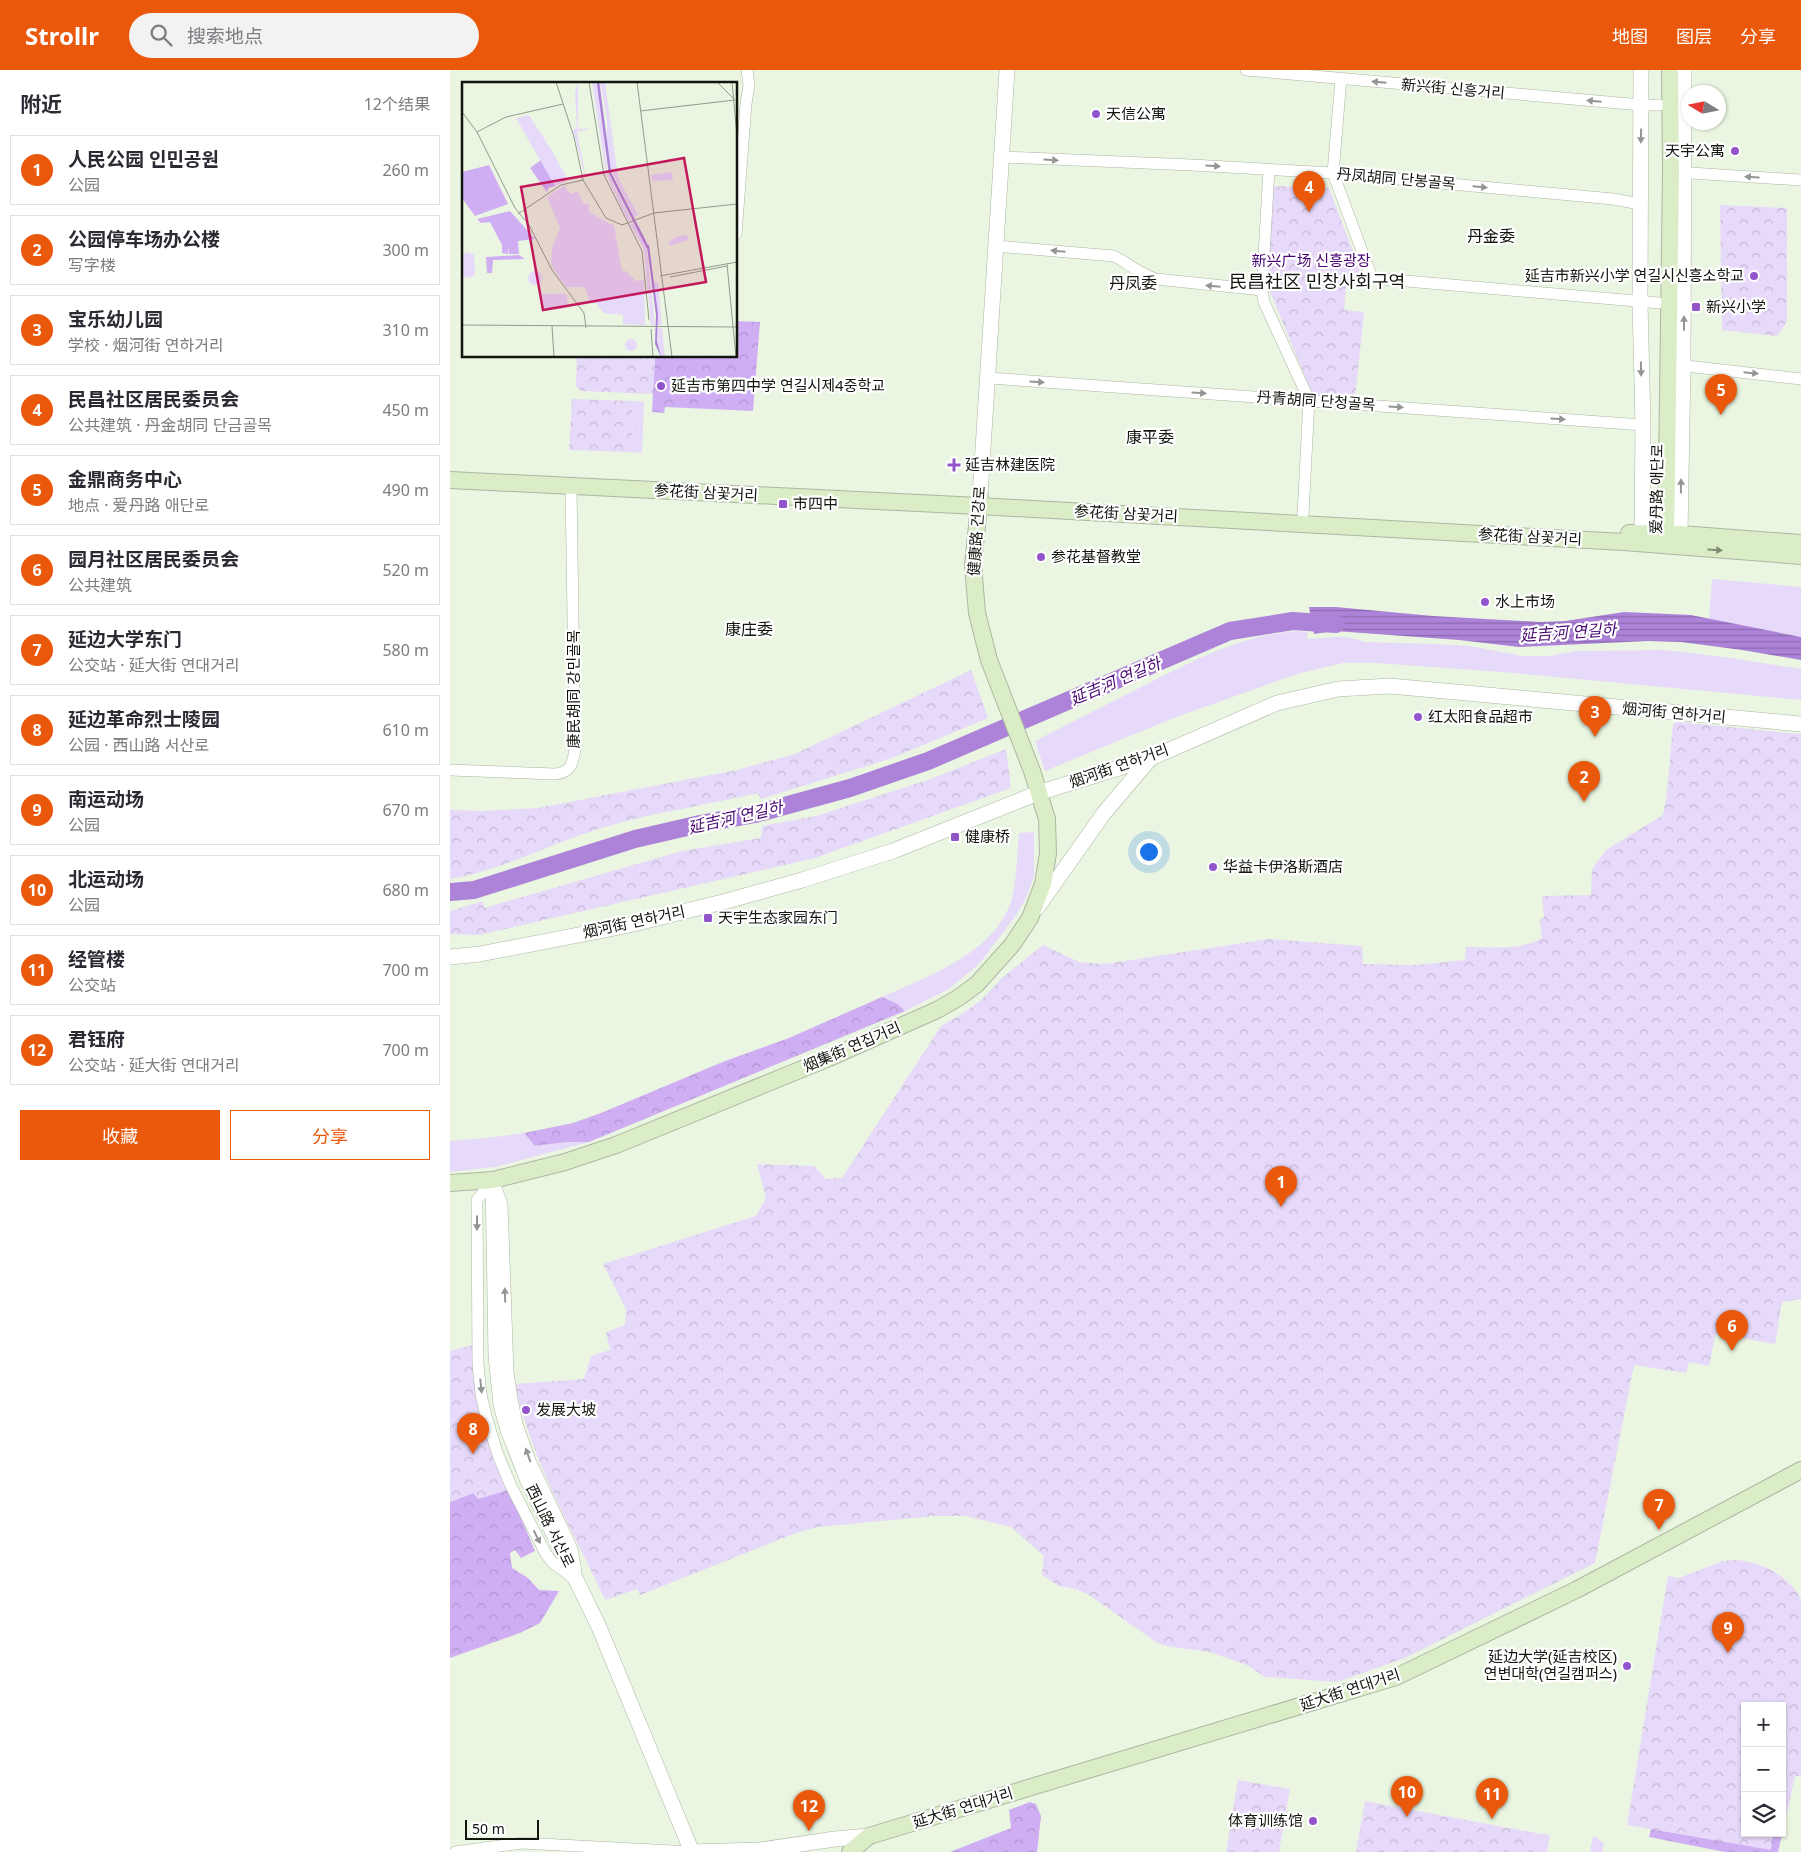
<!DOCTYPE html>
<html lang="zh">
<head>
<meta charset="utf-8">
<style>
	:root { --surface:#fff; --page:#f2f2f3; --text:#2b2b33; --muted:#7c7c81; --line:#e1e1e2; --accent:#ea580c }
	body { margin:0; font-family:"Noto Sans","Noto Sans SC","Noto Sans KR",sans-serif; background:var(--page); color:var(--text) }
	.controls { position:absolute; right:15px; bottom:15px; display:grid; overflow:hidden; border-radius:0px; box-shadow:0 1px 4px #0004 }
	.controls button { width:45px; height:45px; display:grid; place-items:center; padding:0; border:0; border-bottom:1px solid var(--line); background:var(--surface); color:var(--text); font:25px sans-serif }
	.compass { position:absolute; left:1231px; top:15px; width:45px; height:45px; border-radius:50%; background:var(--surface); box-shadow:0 1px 4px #0004; rotate:280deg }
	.scale { position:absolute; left:15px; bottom:12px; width:74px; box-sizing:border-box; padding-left:5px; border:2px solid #11150e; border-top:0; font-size:14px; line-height:18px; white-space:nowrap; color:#11150e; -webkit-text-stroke:4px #fff; paint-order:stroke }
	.you { position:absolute; left:698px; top:781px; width:18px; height:18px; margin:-12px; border:4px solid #fff; border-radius:50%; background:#1a73e8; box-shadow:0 0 0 8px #1a73e833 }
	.badge { display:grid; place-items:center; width:32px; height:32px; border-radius:50%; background:var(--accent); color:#fff; font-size:16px; font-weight:700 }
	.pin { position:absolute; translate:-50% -41px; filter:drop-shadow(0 1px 2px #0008) }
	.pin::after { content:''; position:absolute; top:26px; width:18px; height:15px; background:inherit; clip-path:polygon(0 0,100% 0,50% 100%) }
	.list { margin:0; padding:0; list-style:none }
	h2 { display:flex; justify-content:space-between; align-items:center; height:65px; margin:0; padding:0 20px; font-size:21px }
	h2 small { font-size:16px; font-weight:400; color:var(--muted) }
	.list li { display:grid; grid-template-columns:32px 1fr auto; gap:15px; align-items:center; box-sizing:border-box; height:70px; margin:0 10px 10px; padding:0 10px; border:1px solid var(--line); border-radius:0px }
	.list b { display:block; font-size:19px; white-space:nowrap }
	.list p { margin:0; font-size:16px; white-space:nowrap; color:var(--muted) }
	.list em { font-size:16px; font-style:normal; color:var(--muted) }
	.actions { display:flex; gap:10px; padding:15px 20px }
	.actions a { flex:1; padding:11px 0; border:1px solid var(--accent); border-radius:0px; text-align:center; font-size:18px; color:var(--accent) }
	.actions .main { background:var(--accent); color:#fff }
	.icon { flex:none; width:28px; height:28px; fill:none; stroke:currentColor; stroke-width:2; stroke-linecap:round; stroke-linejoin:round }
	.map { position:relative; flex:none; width:1351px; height:1782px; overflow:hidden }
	header { display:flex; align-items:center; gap:30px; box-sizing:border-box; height:70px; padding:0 25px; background:var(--accent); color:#fff }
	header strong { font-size:24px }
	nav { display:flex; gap:28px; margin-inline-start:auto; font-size:18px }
	.search { width:350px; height:45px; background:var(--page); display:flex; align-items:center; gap:12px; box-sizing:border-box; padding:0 18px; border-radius:28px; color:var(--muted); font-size:19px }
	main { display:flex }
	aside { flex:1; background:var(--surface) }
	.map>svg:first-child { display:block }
	.green { fill:#e7d9f9 }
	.forest { fill:url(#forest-crowns) }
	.park { fill:url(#park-crowns); fill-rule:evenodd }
	.water { fill:url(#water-rules) }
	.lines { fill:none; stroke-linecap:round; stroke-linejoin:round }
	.river { stroke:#ad83d9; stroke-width:18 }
	.minor-casing { stroke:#acb6a3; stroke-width:12 }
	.tertiary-casing { stroke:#acb6a3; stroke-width:16 }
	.secondary-casing { stroke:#acb6a3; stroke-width:18 }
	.minor { stroke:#fff; stroke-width:11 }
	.tertiary { stroke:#fff; stroke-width:15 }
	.secondary { stroke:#dbedc7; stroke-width:16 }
	.oneway { fill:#949693 }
	.oneway2 { fill:#808c74 }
	.poi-dot { fill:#9254ca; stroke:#fff; stroke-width:2 }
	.labels { text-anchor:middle; stroke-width:4.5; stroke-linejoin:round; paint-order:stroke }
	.street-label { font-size:15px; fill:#11150e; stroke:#fff }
	.poi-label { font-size:15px; fill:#11150e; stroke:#fff; text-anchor:start }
	.park-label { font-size:15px; fill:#470470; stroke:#fff }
	.neighbourhood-label { font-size:16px; fill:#11150e; stroke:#fff }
	.water-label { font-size:16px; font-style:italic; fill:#480772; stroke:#fff }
	.quarter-label { font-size:18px; fill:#11150e; stroke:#fff }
	.inset-river { fill:none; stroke:#ad83d9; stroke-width:2.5 }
	.inset-road { fill:none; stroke:#939c8d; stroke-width:1 }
	.view { fill:#c2185b; fill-opacity:0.15; stroke:#c2185b; stroke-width:2.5 }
	.inset-edge { fill:none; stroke:#11150e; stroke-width:2.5 }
</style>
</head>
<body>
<header>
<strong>Strollr</strong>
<div class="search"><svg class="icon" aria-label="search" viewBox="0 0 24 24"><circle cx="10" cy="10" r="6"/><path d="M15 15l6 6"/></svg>搜索地点</div>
<nav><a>地图</a><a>图层</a><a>分享</a></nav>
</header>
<main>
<aside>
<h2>附近<small>12个结果</small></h2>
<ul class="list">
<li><span class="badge">1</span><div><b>人民公园 인민공원</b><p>公园</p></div><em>260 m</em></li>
<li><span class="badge">2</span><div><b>公园停车场办公楼</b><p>写字楼</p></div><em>300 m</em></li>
<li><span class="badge">3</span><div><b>宝乐幼儿园</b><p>学校 · 烟河街 연하거리</p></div><em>310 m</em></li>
<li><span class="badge">4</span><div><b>民昌社区居民委员会</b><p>公共建筑 · 丹金胡同 단금골목</p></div><em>450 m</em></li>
<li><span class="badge">5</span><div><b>金鼎商务中心</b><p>地点 · 爱丹路 애단로</p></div><em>490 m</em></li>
<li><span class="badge">6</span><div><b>园月社区居民委员会</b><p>公共建筑</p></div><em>520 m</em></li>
<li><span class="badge">7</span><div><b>延边大学东门</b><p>公交站 · 延大街 연대거리</p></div><em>580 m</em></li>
<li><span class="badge">8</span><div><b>延边革命烈士陵园</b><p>公园 · 西山路 서산로</p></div><em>610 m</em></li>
<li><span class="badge">9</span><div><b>南运动场</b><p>公园</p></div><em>670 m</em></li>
<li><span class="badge">10</span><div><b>北运动场</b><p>公园</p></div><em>680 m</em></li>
<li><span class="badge">11</span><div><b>经管楼</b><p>公交站</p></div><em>700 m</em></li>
<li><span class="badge">12</span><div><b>君钰府</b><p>公交站 · 延大街 연대거리</p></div><em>700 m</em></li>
</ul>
<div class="actions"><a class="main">收藏</a><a>分享</a></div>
</aside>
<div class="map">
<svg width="1351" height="1782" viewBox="0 0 1351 1782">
	<defs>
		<pattern id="forest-crowns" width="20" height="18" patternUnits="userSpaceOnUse" patternTransform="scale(1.25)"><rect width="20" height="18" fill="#cfaef4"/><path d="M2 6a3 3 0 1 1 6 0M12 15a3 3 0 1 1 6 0" fill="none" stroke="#b195d0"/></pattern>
		<pattern id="park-crowns" width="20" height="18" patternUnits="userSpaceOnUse" patternTransform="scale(1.25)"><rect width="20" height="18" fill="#e7d9f9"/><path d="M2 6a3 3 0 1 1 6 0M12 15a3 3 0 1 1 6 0" fill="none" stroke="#c5b9d4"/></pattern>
		<pattern id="water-rules" width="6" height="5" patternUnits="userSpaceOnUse" patternTransform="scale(1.25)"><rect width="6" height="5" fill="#ad83d9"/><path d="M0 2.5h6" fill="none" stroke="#8b6aae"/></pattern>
	</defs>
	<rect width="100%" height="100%" fill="#eaf6e1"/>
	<path class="green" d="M183 331 194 332 192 383 182 382Z
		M1262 509 1351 517V567L1259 549Z
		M850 561 857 562 858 569 886 567H898L915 572 985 574 1020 576 1072 586H1099L1126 581 1215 580 1281 588 1351 599V630L1052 602 927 593H893L847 604 726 647 595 701 585 671C622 652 658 634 695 615 745 590 793 564 850 561Z
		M584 762V806L577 826 567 844 530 893 499 919 455 941 448 934 432 927C479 906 547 882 562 828 567 808 567 784 569 763Z
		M74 1063 85 1076 117 1072H139L45 1097 0 1102V1071L37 1068Z
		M1086 1763 1100 1765 1097 1782H1083Z
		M1143 1766 1146 1767 1154 1774 1152 1782H1140Z"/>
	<path class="forest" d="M286 251 310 252 303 341 215 337 214 343 202 342 205 286H286Z
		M432 927 448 934 455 941 139 1072H117L85 1076 74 1063 123 1053 151 1043 275 991 339 968Z
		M59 1420 85 1481 71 1488 65 1480 60 1483 62 1498 78 1508 89 1520 109 1521 90 1553 70 1563 0 1588V1432L23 1423Z
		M580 1732 586 1734 591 1746 587 1782H500L561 1758 559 1740Z
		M1201 1759 1324 1764 1332 1765 1328 1782H1275L1199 1767Z"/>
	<path class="park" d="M821 116 879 118 916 216 896 217 894 240 914 242 905 329 867 327 862 323 815 210Z
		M1270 135 1337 138V251L1327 266 1272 260Z
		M127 286H205L203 324 131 321 126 316Z
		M122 329 183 331 182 382 119 380Z
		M521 600 538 648 442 688 311 729 308 723C257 735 206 742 155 757 103 772 54 800 0 809V740L34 741 88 738 287 700 345 684Z
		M1228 652 1351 664V1229L1332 1232 1325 1274 1266 1263 1259 1296 1239 1292 1236 1303 1184 1295 1145 1493 955 1588 887 1612 815 1607 797 1595 759 1582 716 1576 706 1572 639 1525 626 1519 609 1516 592 1505 594 1486 561 1457 515 1446H485L367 1457 346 1463 190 1525 187 1519 155 1530C123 1461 81 1390 65 1314L134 1309 141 1286 160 1280 156 1262 175 1255 176 1239 153 1194 306 1146 316 1128 307 1094 364 1096 376 1109 392 1108 491 956 515 942 531 930 552 908 593 875 629 892 655 894 819 869 912 876 913 894 966 895 1015 890 1016 877C1042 877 1069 881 1092 868L1090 850 1094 847 1092 826 1141 825 1142 799 1156 780 1213 745 1217 723 1223 654Z
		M556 679 561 718 365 788 29 865 0 864V841L33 831 34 838 232 781 311 768 312 756 366 746 478 710Z
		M23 1275 59 1420 28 1429 23 1423 0 1432V1281Z
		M1287 1490C1312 1492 1339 1506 1351 1529V1706H1345L1332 1765 1323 1764 1321 1780 1177 1755 1218 1506 1229 1508 1273 1491ZM1295 1636H1332V1763H1295Z
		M788 1710 840 1719 829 1782H776Z
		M915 1731 1086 1763 1083 1782H906Z"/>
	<path class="water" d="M859 537H886L983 546 1091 552 1115 551 1174 542 1241 545 1351 567V590L1292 580 1231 572 1198 571 1069 577 1009 570 885 561 864 564Z"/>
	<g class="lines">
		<path class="river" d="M0 822 24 820 185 769 250 754 305 744 400 718 478 691 780 561 843 551 886 554"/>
		<defs>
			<path id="minor" d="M796 0 1191 35H1210
				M891 9 883 103 922 208 1209 233
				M552 87 742 95 883 103 1163 129 1190 134
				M819 99 812 220 814 232 859 330 853 445
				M1225 102 1351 110
				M286 164 296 34 299 15 297 0
				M546 176 664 186C679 194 690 204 706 209L812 220
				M1227 295 1351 309
				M539 308 1193 355
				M0 700 105 704C121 703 123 693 125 679L121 416
				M43 1110 27 1130 28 1294 31 1324 36 1346 48 1385 61 1416 96 1484 102 1492 126 1510
				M46 1118 52 1134 58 1302 62 1329 67 1354 81 1393 117 1468 122 1479 126 1501
				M5 1782 72 1773 241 1782"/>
			<path id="tertiary" d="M1191 0 1190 232 1193 355 1192 463 1201 471
				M530 426 557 0
				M1221 472 1230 464 1233 296 1234 0
				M587 838 654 743 700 689
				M0 887 30 884 175 856 277 831 352 810 443 781 588 723 701 688 827 633 888 619 940 616 1351 654
				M43 1110 46 1285 51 1335 58 1360 78 1411 149 1557 242 1782
				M241 1782 310 1780 385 1769 419 1766"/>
			<path id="secondary" d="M0 410 529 436 1174 472 1351 486
				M1179 463 1230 464 1351 473
				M1216 475 1221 102 1220 0
				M0 1113 43 1110 115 1092 166 1075 379 988 487 940 508 928 527 914 562 875 580 848 593 814 598 783 597 749 582 701 539 590 527 543 523 495 530 426
				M400 1782 419 1766 946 1607 1126 1520 1351 1400"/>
		</defs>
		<use href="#minor" class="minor-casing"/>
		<use href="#tertiary" class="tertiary-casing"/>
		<use href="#secondary" class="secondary-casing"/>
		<use href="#minor" class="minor"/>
		<use href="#tertiary" class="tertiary"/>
		<use href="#secondary" class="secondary"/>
	</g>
	<defs><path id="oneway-solid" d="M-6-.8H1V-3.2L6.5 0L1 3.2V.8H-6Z" transform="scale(1.25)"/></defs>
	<g class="oneway">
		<use href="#oneway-solid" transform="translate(929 12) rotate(-175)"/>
		<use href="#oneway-solid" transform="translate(1144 31) rotate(-175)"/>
		<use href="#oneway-solid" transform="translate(1191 66) rotate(91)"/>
		<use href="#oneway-solid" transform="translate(601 90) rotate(3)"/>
		<use href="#oneway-solid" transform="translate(763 96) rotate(3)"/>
		<use href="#oneway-solid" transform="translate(1302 107) rotate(-176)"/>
		<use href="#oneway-solid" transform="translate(1030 117) rotate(5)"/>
		<use href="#oneway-solid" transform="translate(608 181) rotate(-175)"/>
		<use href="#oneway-solid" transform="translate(763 216) rotate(-175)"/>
		<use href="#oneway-solid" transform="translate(1234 253) rotate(-90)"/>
		<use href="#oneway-solid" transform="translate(1191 299) rotate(89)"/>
		<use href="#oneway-solid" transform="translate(1301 303) rotate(6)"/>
		<use href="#oneway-solid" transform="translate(587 312) rotate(4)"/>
		<use href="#oneway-solid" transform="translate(749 323) rotate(4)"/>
		<use href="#oneway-solid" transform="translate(946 337) rotate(4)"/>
		<use href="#oneway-solid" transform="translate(1108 349) rotate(4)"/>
		<use href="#oneway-solid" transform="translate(1231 416) rotate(-89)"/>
		<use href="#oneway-solid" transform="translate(27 1153) rotate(90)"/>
		<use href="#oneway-solid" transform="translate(55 1225) rotate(-92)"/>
		<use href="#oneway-solid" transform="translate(31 1316) rotate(84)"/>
		<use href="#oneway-solid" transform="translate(78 1385) rotate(-110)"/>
		<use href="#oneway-solid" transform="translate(87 1467) rotate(63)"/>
	</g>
	<use class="oneway2" href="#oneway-solid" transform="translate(1265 480) rotate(3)"/>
	<g class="poi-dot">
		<circle cx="646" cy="44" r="5"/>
		<circle cx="1285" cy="81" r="5"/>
		<circle cx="1304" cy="206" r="5"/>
		<rect x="1241" y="232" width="10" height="10" rx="2.5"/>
		<circle cx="211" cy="316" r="5"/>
		<path d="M501.5 387.5h5v5h5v5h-5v5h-5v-5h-5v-5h5z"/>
		<rect x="328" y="429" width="10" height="10" rx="2.5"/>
		<circle cx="591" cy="487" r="5"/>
		<circle cx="1035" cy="532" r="5"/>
		<circle cx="968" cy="647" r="5"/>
		<rect x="500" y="762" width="10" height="10" rx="2.5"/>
		<circle cx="763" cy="797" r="5"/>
		<rect x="253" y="843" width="10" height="10" rx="2.5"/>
		<circle cx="76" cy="1340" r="5"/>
		<circle cx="1177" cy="1596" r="5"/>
		<circle cx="863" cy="1751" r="5"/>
	</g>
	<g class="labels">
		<g class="street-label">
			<text transform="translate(1003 19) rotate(5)" y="5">新兴街 신흥거리</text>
			<text transform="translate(946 109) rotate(5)" y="5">丹凤胡同 단봉골목</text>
			<text transform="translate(866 331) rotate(4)" y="5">丹青胡同 단청골목</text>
			<text transform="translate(1207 419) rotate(-89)" y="5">爱丹路 애단로</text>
			<text transform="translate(256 423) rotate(3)" y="5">参花街 삼꽃거리</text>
			<text transform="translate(676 444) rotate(3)" y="5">参花街 삼꽃거리</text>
			<text transform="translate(527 461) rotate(-86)" y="5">健康路 건강로</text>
			<text transform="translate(1080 467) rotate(3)" y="5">参花街 삼꽃거리</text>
			<text transform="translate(124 619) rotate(-90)" y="5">康民胡同 강민골목</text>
			<text transform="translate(1224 643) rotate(5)" y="5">烟河街 연하거리</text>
			<text transform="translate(669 696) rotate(-19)" y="5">烟河街 연하거리</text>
			<text transform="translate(184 852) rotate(-12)" y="5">烟河街 연하거리</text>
			<text transform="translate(402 977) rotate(-23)" y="5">烟集街 연집거리</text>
			<text transform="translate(100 1456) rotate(64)" y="5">西山路 서산로</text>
			<text transform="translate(900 1620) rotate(-18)" y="5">延大街 연대거리</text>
			<text transform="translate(513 1738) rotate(-17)" y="5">延大街 연대거리</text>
		</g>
		<g class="poi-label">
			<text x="656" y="49">天信公寓</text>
			<text x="1275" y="86" text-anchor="end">天宇公寓</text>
			<text x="1294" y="211" text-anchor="end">延吉市新兴小学 연길시신흥소학교</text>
			<text x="1256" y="242">新兴小学</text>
			<text x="221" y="321">延吉市第四中学 연길시제4중학교</text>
			<text x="515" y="400">延吉林建医院</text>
			<text x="343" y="439">市四中</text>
			<text x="601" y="492">参花基督教堂</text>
			<text x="1045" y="537">水上市场</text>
			<text x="978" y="652">红太阳食品超市</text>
			<text x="515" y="772">健康桥</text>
			<text x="773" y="802">华益卡伊洛斯酒店</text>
			<text x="268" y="853">天宇生态家园东门</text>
			<text x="86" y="1345">发展大坡</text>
			<text x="1167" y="1592" text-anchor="end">延边大学(延吉校区)<tspan x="1167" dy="17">연변대학(연길캠퍼스)</tspan></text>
			<text x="853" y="1756" text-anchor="end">体育训练馆</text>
		</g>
		<g class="park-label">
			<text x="861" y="196">新兴广场 신흥광장</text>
		</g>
		<g class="neighbourhood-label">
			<text x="1041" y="172">丹金委</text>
			<text x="683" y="219">丹凤委</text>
			<text x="700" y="373">康平委</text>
			<text x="299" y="565">康庄委</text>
		</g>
		<g class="water-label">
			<text transform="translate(1118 562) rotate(-4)" y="6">延吉河 연길하</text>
			<text transform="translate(665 611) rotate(-23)" y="6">延吉河 연길하</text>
			<text transform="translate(285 747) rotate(-13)" y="6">延吉河 연길하</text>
		</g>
		<g class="quarter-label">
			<text x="867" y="218">民昌社区 민창사회구역</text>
		</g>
	</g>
	<g transform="translate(12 12)">
		<rect width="275" height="275" fill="#eaf6e1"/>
		<path d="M116 0V47L129 46 115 50 125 101 111 48 115 46 113 11ZM170 140 184 160 193 243H189L182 167 168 142ZM5 170 12 173 13 191 12 194 4 196 0 194V172ZM192 200H196L200 243H196ZM196 246H200L203 275H199L196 265Z" fill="#e7d9f9"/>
		<path d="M79 78 93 104 86 106 85 110 68 86ZM27 83 46 122 13 134 0 116V90ZM48 129 73 157 56 159 57 172H47V164L46 172 40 171V163L28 140 19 141 15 137ZM57 173 63 177 31 178 30 191H25L24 175Z" fill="#cfaef4"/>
		<path d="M130 0H135L138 10 145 89 169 138 166 139 144 92ZM138 0H143L156 96 176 133 172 135 145 79V37ZM67 33 90 69 106 98 93 104 54 36ZM210 90 211 98 190 99 189 93ZM103 103 105 109 110 112 115 109 122 122 127 121V130L152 144 160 189H164L174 199 182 198 183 243 161 242V233L142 231 131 218H127L123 205H104L89 183 90 166 98 146 85 115ZM225 153 226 158 207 164V160L216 154ZM66 196a7 7 0 1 1 14 0a7 7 0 1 1-14 0ZM80 212H104L106 221 100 227 82 226ZM163 263a6 6 0 1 1 12 0a6 6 0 1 1-12 0Z" fill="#e7d9f9"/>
		<path d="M187 163 196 232 195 259 199 275 193 262 194 233 185 164Z" fill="#ad83d9"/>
		<path class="inset-river" d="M136 0 148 91 186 166"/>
		<path class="inset-road" d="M94 0 112 55 121 98 144 136 160 143 192 131M127 0 142 93 180 169 187 238M175 0 210 275M255 0 273 18M270 0 275 54M178 29 273 18M0 30 15 50 53 126 67 143 90 188 122 231 124 246M15 50 44 35 101 22M192 131 275 122M56 132 99 103 121 98M265 182 274 275M198 194 275 180M208 195 265 184M0 243 275 245M90 244 92 275M189 247 191 275"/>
		<path class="view" d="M222 76 244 200 81 228 59 105Z"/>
		<rect width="275" height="275" class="inset-edge"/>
	</g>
</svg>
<div class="controls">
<button>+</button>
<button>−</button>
<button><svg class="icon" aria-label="layers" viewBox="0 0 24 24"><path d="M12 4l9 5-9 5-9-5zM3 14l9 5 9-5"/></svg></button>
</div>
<svg class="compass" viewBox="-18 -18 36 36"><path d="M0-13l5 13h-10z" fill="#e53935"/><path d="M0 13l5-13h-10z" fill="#7c7c81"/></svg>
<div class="scale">50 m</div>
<div class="you"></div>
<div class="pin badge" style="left:831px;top:1137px">1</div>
<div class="pin badge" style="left:1134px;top:732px">2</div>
<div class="pin badge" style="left:1145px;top:667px">3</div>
<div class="pin badge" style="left:859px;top:142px">4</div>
<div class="pin badge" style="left:1271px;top:345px">5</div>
<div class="pin badge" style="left:1282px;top:1281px">6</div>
<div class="pin badge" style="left:1209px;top:1460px">7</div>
<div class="pin badge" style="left:23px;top:1384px">8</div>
<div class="pin badge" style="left:1278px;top:1583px">9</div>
<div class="pin badge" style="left:957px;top:1747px">10</div>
<div class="pin badge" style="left:1042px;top:1749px">11</div>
<div class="pin badge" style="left:359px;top:1761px">12</div>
</div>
</main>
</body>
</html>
